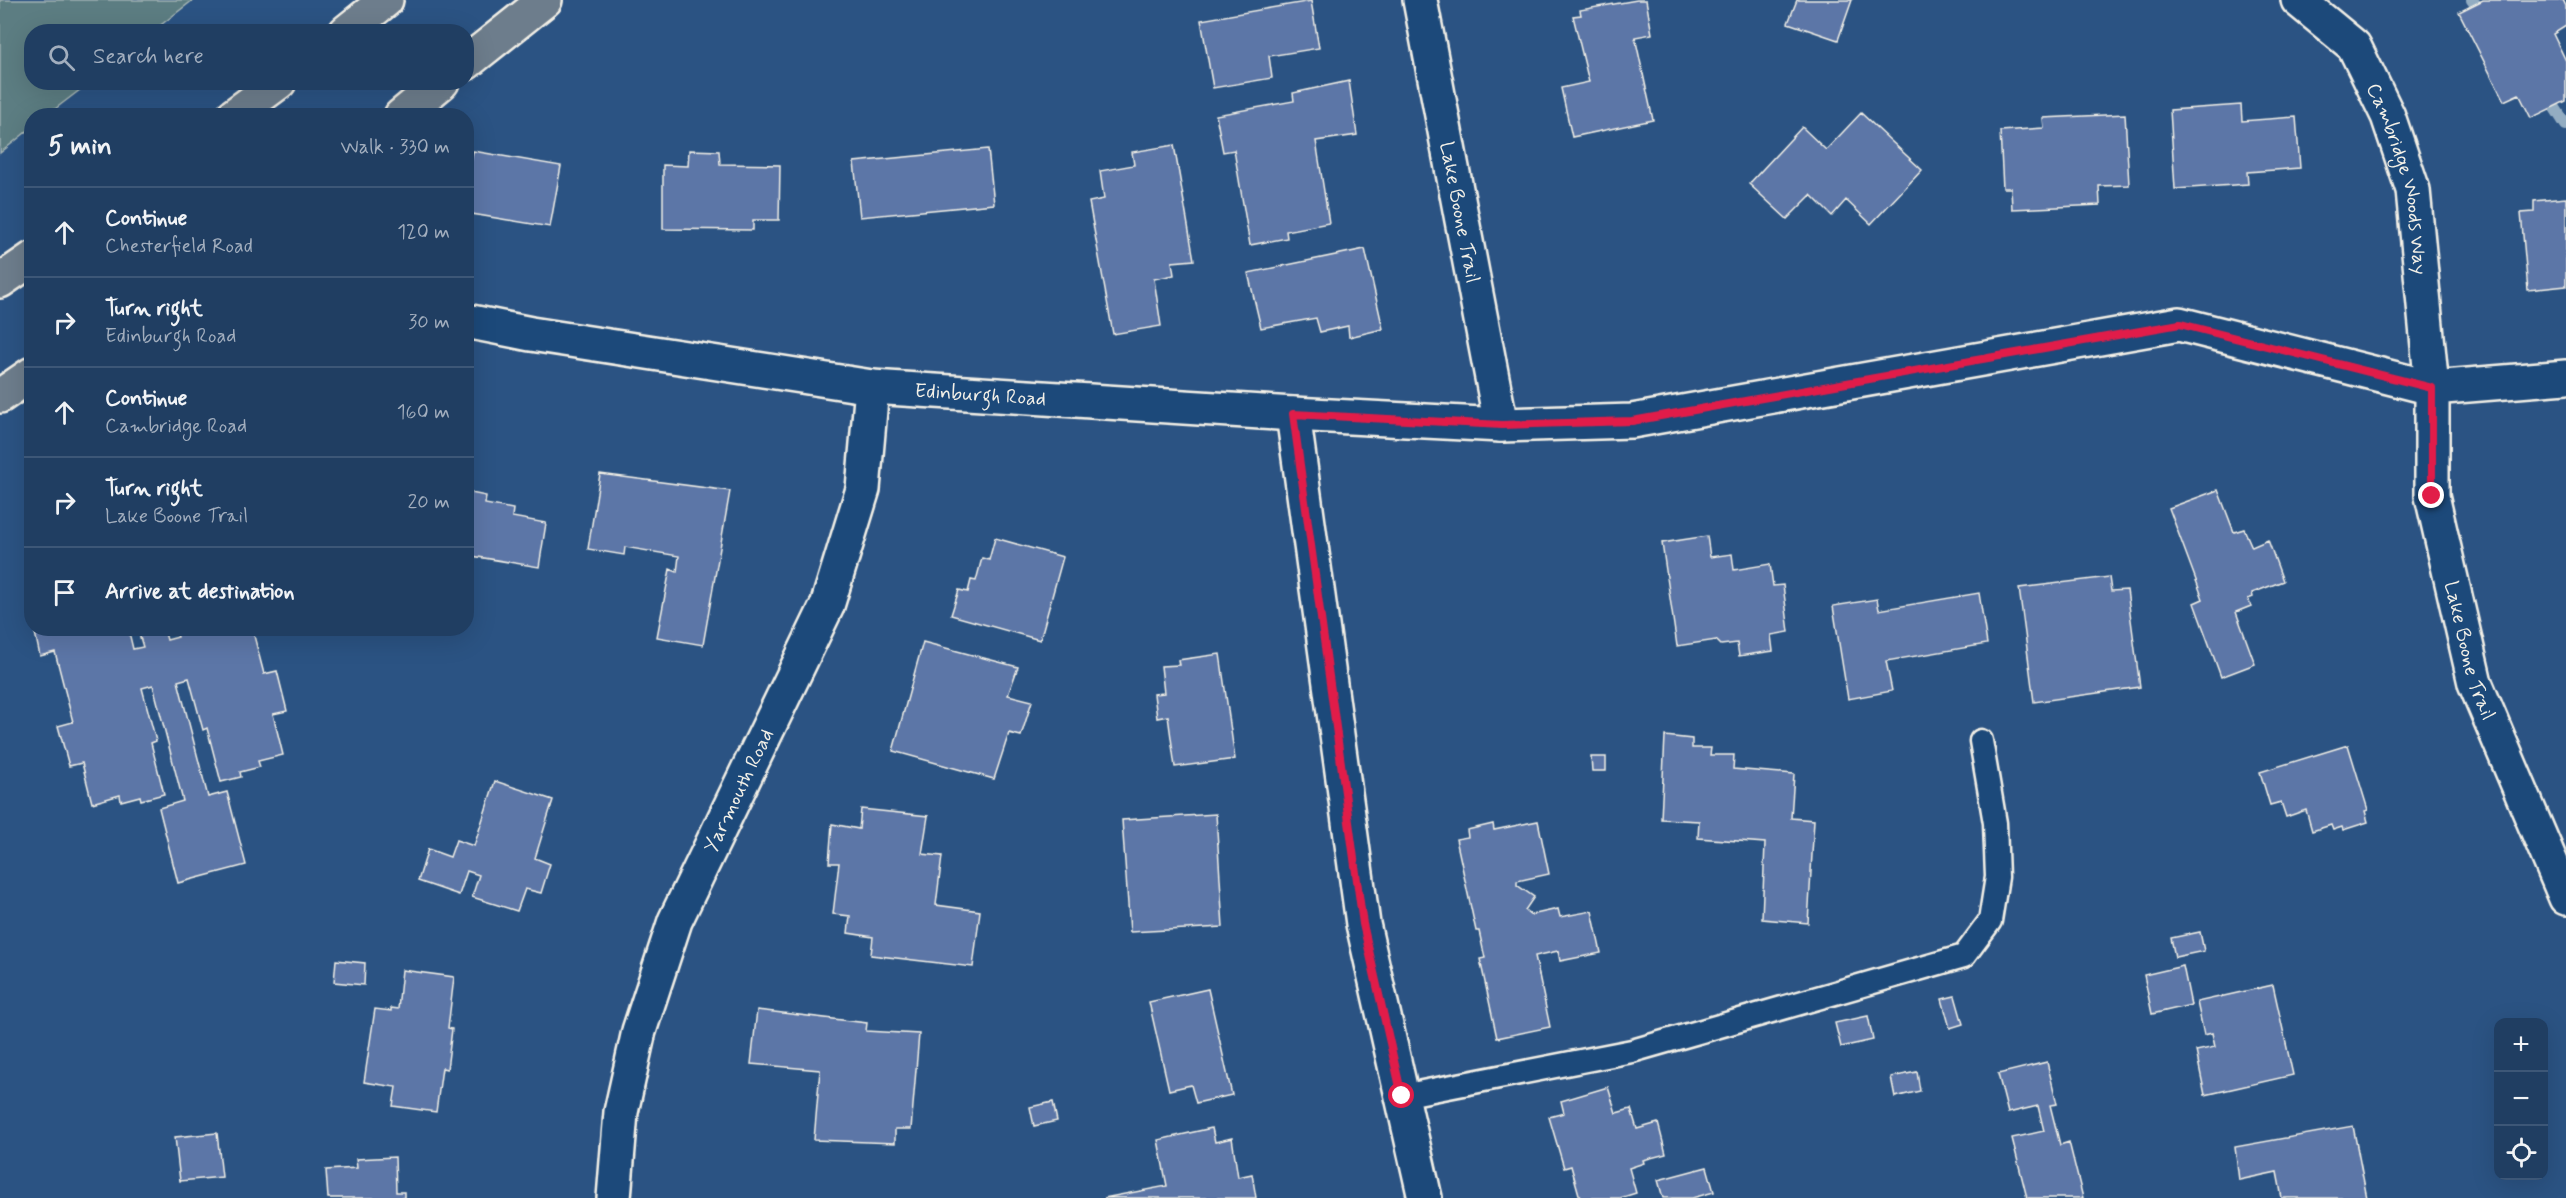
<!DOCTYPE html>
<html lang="en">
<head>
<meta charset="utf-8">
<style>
	:root { --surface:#203e62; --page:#284568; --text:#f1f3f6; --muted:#a2aebe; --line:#3d5777 }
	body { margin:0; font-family:Mynerve,sans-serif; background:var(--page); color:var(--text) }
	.controls { position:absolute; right:18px; bottom:18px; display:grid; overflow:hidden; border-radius:12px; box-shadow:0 6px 24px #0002 }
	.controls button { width:54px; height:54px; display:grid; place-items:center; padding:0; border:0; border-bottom:2px solid var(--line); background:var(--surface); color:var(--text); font:30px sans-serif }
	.stop { position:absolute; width:18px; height:18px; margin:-14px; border:4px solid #e11d48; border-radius:50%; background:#fff }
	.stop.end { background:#e11d48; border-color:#fff; box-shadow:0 2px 6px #0008 }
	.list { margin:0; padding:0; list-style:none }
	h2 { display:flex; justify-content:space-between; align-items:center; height:78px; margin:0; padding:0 24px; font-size:26px }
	h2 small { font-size:20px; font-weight:400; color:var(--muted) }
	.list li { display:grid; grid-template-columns:39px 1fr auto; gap:18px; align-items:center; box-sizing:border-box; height:90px; padding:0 24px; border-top:2px solid var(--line) }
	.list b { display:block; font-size:22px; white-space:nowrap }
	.list p { margin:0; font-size:20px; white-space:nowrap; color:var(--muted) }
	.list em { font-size:20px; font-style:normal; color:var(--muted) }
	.icon { flex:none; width:33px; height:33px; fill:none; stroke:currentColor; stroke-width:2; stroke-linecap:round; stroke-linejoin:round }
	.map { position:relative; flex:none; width:2566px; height:1198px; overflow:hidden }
	.search { position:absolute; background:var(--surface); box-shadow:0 6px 24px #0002; left:24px; top:24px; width:450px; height:66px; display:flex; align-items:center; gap:15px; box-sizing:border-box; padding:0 21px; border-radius:24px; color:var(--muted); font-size:22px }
	.panel { position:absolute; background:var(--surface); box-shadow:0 6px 24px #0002; left:24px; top:108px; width:450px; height:528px; border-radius:24px }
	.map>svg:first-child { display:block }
	.green { fill:#5b7d82; stroke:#a8b7b5; stroke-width:1.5 }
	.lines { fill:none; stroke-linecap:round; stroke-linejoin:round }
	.stream { stroke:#93adc2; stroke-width:12 }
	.building { fill:#5b76a7; stroke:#f4f1e8; stroke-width:1.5 }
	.lane-casing { stroke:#f4f1e8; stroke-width:27 }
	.street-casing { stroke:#f4f1e8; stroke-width:38 }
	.secondary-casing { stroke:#f4f1e8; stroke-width:38 }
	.primary-casing { stroke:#f4f1e8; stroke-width:38 }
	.lane { stroke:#1f4a7a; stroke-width:22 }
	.street { stroke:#1f4a7a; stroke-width:33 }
	.secondary { stroke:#1f4a7a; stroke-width:33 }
	.primary { stroke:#6d7d8c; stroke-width:33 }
	.route { stroke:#e11d48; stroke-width:8 }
	.labels { text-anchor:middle; stroke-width:4.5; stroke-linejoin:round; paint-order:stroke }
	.street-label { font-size:20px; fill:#f4f1e8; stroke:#1f4a7a }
</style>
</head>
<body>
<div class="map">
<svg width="2566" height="1198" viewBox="0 0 2566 1198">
	<rect width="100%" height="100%" fill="#2b5383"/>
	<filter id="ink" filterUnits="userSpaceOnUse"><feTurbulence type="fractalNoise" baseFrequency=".0167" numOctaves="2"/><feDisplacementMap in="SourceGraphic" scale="12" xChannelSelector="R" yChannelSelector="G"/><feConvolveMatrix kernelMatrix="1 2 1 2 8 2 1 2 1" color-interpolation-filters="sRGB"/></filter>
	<g filter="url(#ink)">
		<path class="green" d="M0 0H193L153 31 32 32V82L89 83 47 115 32 116 31 128 0 153Z"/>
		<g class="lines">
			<path class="stream" d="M2472 0 2485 16
				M2546 94 2566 125"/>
		</g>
		<path class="building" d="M1637 0H1646L1652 34 1635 37 1653 120 1572 137 1561 88 1589 82 1573 16 1581 15 1580 10Z
			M1797 0H1852L1838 40 1788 23Z
			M2483 0H2563L2566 6V26L2553 34 2566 61V101L2531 118 2519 94 2504 101 2459 12Z
			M1311 1 1319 48 1269 56 1272 78 1213 88 1201 20Z
			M1349 81 1357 135 1316 141 1329 223 1286 231 1287 238 1250 245 1234 150 1223 152 1216 115 1294 101 1293 93Z
			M2241 105 2242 121 2296 117 2300 168 2247 172 2248 184 2175 189 2170 110Z
			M1861 113 1922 170 1871 224 1846 200 1832 216 1811 195 1787 219 1749 184 1802 127 1826 150Z
			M2125 114 2129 185 2099 186 2100 205 2012 209 2011 188H2003L2000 131 2044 128 2043 118Z
			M1174 145 1194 260 1172 262 1174 275 1154 279 1161 326 1113 334 1089 202 1104 199 1100 171 1134 165 1132 152Z
			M988 149 994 204 860 217 854 162Z
			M689 150 719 151 720 164 780 165 779 220H753V230L663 229V165L688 166Z
			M473 151 561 166 550 227 466 213V191Z
			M2566 198V286L2528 290 2521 213 2534 212V201Z
			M1365 249 1383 329 1349 337 1348 326 1320 332 1316 318 1261 328 1248 273Z
			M600 474 730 491 703 645 657 637 670 569 677 572 679 556 625 547 624 555 588 549Z
			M2218 490 2234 532 2244 529 2252 547 2268 540 2283 581 2252 593 2253 597 2248 599 2251 606 2236 612 2255 664 2221 677 2194 603 2203 599 2169 508Z
			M466 492 486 496 485 504 513 509 512 517 546 523 539 567 466 555Z
			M1707 536 1710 557 1732 554 1734 570 1770 564 1773 586 1783 585 1789 632 1771 635 1773 651 1739 656 1737 643 1721 645 1716 640 1677 646 1662 543Z
			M995 538 1063 557 1040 640 951 615 959 590 968 592 971 580 976 581 982 558 989 560Z
			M2109 577 2111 591 2127 590 2140 687 2034 702 2019 588Z
			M1979 593 1987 644 1886 661 1892 691 1848 699 1833 606 1877 599 1879 610Z
			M34 628H128L133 649 143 647 139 634 164 629 167 640 178 637 175 628H252L264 674 277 671 287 711 273 714 283 755 258 761 260 767 240 772 241 777 221 782 207 728 203 730 189 678 178 681 208 797 227 792 246 865 178 883 159 808 183 801 153 685 142 688 156 741 151 743 164 794 141 800 140 796 121 801 120 795 92 803 82 763 69 766 58 726 73 722 55 652 40 656Z
			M923 642 1018 667 1008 695 1032 701 1021 736 1009 733 994 779 893 751Z
			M1220 654 1235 759 1175 767 1168 716 1157 718 1154 694 1164 693 1161 666 1179 665 1178 660Z
			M1665 736 1692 739V748H1711L1710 755H1734L1733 769 1794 774 1791 818 1814 820 1808 923 1762 919 1765 843 1698 838 1699 821 1661 819Z
			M2348 745 2368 810 2365 811 2368 822 2343 830 2342 827 2333 830 2331 825 2312 831 2306 810 2286 817 2281 802 2270 805 2260 772Z
			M1591 757H1606V771H1592Z
			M495 781 553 800 535 858 550 864 541 893 525 889 517 911 472 897 479 875 467 871 459 895 418 881 428 849 450 857 456 840 474 846Z
			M861 809 928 816 922 854 942 856 936 905 980 911 973 967 871 955 873 937 848 933 850 916 833 914 839 863H829L832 824 859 829Z
			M1216 814 1223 927 1130 932 1122 820Z
			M1538 821 1549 874 1517 881V885L1534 897 1525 910 1531 915 1558 909 1560 917 1592 911 1601 953 1560 961 1558 951 1535 956 1550 1027 1497 1038 1480 959 1485 958 1479 931H1476L1456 839 1468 837 1467 830 1493 824 1494 830Z
			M2200 932 2204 951 2175 957 2171 938Z
			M336 960 365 963 364 985 334 982Z
			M2183 966 2191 1005 2152 1014 2144 975Z
			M402 970 454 977 448 1028 452 1029 447 1069 442 1068 436 1112 393 1106 396 1087 364 1082 375 1009 391 1011V1008L398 1009Z
			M2273 985 2293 1075 2205 1095 2196 1051 2215 1047 2212 1033 2204 1035 2197 1002Z
			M1208 989 1232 1095 1196 1103 1191 1085 1169 1090 1149 1002Z
			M1955 996 1963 1024 1950 1028 1942 999Z
			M757 1010 867 1023 866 1031 919 1034 911 1129H895V1143L814 1140 820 1070 751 1064Z
			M1868 1016 1873 1040 1841 1047 1835 1023Z
			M2047 1062 2057 1104 2050 1105 2060 1145 2069 1142 2083 1198H2027L2012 1138 2044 1131 2038 1106 2008 1113 1998 1074Z
			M1917 1072 1920 1091 1895 1097 1891 1077Z
			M1608 1087 1616 1113 1631 1109 1637 1129 1658 1123 1666 1154 1643 1160 1644 1163 1629 1168 1636 1193 1620 1198H1580L1571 1166 1564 1168 1549 1117 1564 1113 1561 1101Z
			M1053 1102 1057 1121 1034 1126 1030 1107Z
			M2353 1126 2367 1198H2282L2277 1172 2239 1180 2235 1147Z
			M1212 1128 1215 1142 1232 1138 1238 1177 1252 1174 1256 1198H1104L1167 1186 1158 1140Z
			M217 1133 222 1177 180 1181 175 1137Z
			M395 1157 396 1192H404V1198H328L326 1170 357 1168 356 1159Z
			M1707 1167 1714 1192 1692 1198H1663L1658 1180Z"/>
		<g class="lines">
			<defs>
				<path id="lane" d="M1402 1096 1632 1051 1964 956 1990 921 1997 877 1995 823 1981 741"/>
				<g id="street">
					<path id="s1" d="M1420 0 1501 425"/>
					<path id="s2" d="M2298 0 2354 46 2388 116 2413 190 2432 388"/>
					<path d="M1293 414 1363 924 1425 1198"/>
					<path id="s3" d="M614 1198 621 1112 639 1031 675 921 827 606 863 489 872 387"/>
				</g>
				<g id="secondary">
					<path id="s4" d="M466 321 531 334 872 387 1293 414 1501 425 1632 421 2179 324 2432 388 2566 377"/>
					<path id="s5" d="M2432 388V496L2475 683 2566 898"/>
				</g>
				<path id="primary" d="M346 32 386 0
					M466 63 545 0
					M233 116 279 82
					M401 116 442 82
					M0 281 32 259
					M0 396 32 374"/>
			</defs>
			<use href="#lane" class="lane-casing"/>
			<use href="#street" class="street-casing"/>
			<use href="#secondary" class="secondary-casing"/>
			<use href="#primary" class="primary-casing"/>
			<use href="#lane" class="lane"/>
			<use href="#street" class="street"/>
			<use href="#secondary" class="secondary"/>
			<use href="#primary" class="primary"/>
		</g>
	</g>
	<g class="lines" filter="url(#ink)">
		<path class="route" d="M1402 1096 1363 924 1293 414 1502 425 1632 421 2180 324 2432 388V496"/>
	</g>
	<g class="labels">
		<g class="street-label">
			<text dy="7" stroke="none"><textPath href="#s2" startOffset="214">Cambridge Woods Way</textPath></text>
			<text dy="7" stroke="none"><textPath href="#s1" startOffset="216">Lake Boone Trail</textPath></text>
			<text dy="7" stroke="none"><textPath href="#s4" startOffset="520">Edinburgh Road</textPath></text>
			<text dy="7" stroke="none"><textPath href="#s5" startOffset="267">Lake Boone Trail</textPath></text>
			<text dy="7" stroke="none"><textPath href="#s3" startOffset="430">Yarmouth Road</textPath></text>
		</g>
	</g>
</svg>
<div class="controls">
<button>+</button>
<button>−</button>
<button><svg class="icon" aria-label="locate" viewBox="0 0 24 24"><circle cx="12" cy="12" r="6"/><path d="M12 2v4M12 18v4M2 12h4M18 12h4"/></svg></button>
</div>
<div class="stop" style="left:1402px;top:1096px"></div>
<div class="stop end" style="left:2432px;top:496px"></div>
<div class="search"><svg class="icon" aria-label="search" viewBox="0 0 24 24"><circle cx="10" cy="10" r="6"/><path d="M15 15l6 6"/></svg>Search here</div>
<section class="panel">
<h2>5 min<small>Walk · 330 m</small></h2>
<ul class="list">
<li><svg class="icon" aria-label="ahead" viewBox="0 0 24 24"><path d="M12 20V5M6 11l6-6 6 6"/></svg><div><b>Continue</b><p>Chesterfield Road</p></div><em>120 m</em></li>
<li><svg class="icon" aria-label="right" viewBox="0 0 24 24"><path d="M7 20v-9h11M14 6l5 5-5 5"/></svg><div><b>Turn right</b><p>Edinburgh Road</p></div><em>30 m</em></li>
<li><svg class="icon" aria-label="ahead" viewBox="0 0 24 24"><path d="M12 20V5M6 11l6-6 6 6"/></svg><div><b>Continue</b><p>Cambridge Road</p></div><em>160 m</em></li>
<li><svg class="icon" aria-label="right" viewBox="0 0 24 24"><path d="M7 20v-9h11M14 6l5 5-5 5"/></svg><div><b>Turn right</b><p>Lake Boone Trail</p></div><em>20 m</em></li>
<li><svg class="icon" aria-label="arrive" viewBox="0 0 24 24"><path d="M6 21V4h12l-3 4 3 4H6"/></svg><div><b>Arrive at destination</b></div></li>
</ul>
</section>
</div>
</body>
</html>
